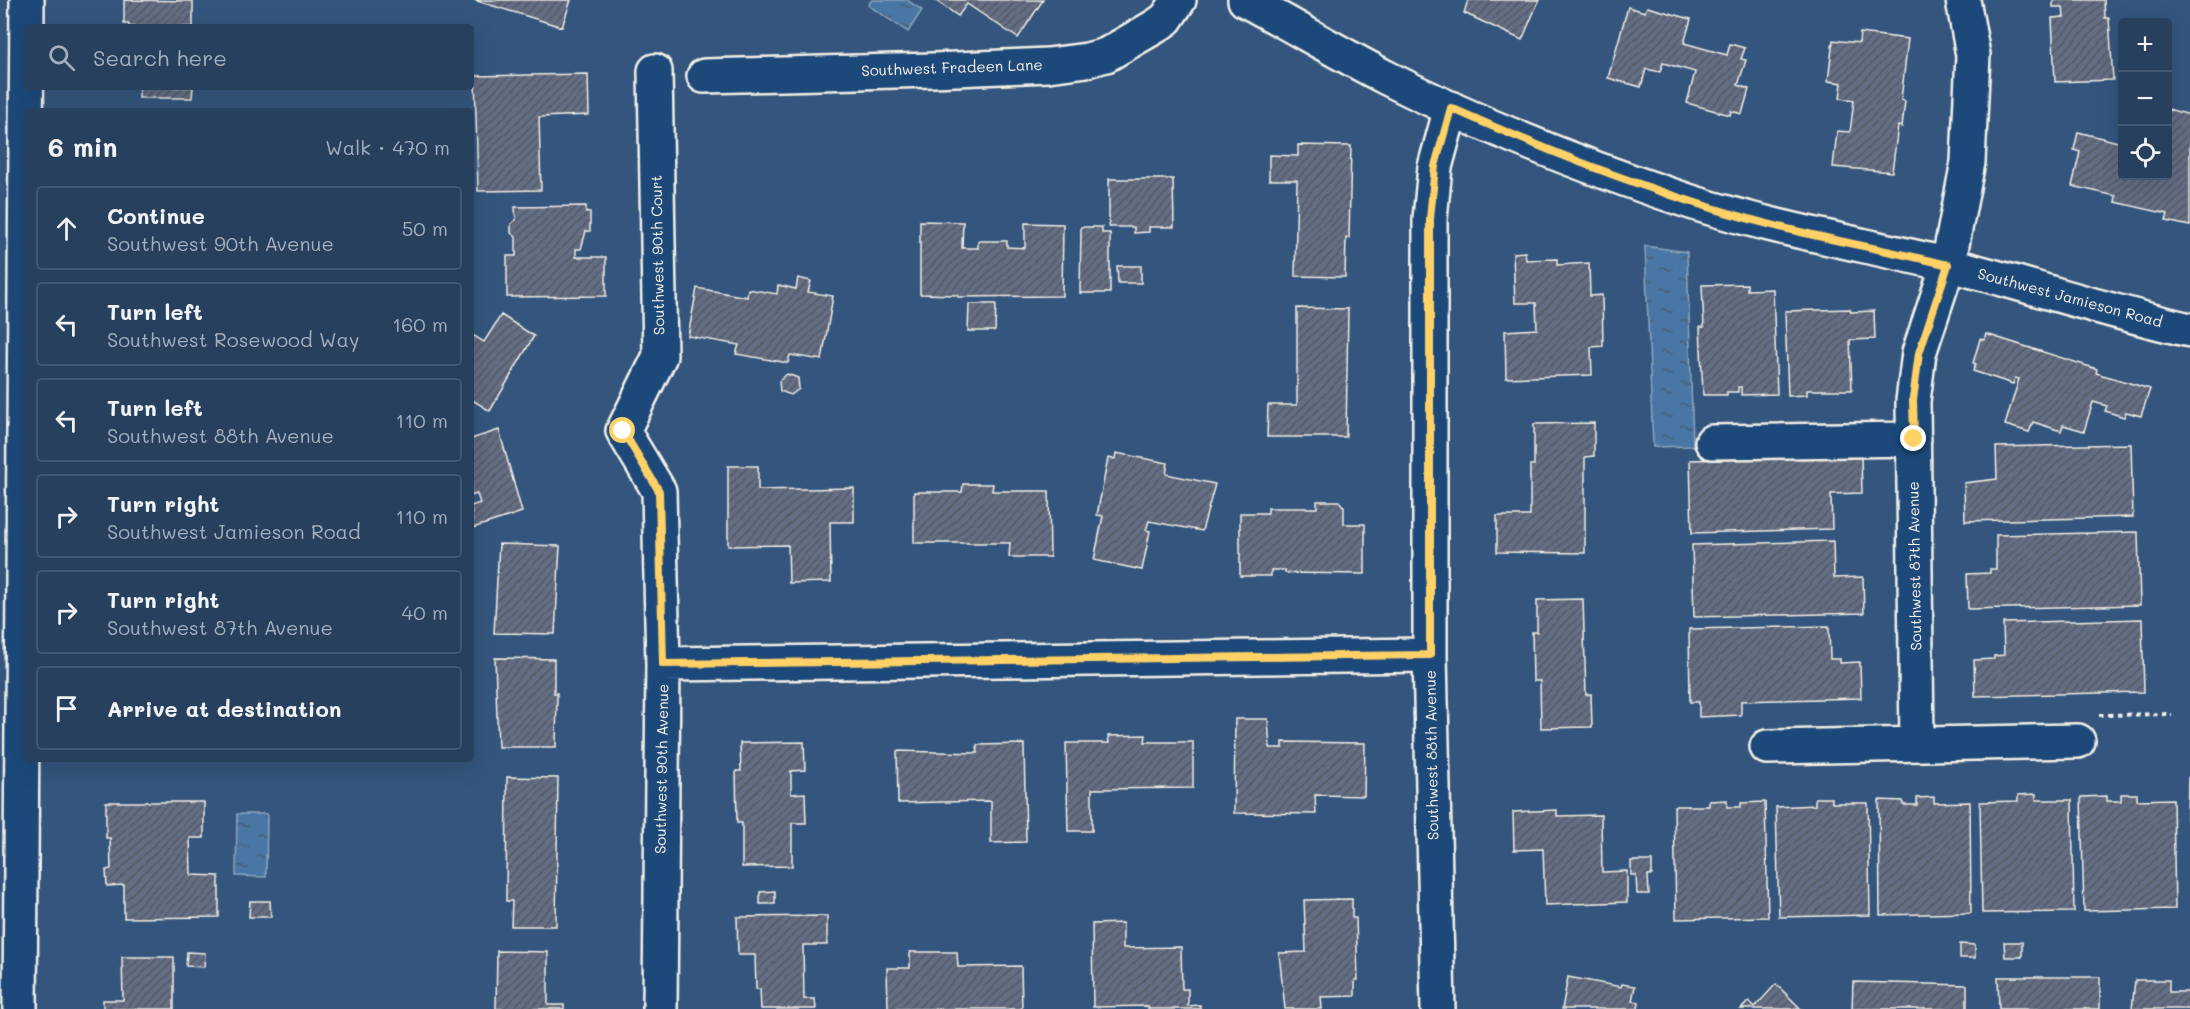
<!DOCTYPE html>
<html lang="en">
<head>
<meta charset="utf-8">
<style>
	:root { --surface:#27405e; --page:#2f4764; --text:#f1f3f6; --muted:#a4afbc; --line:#435973 }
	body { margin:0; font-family:Mali,sans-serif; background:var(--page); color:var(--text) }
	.controls { position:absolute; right:18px; top:18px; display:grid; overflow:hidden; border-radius:6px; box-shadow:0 6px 24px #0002 }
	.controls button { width:54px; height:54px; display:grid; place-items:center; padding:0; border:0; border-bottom:2px solid var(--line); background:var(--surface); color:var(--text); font:30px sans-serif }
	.stop { position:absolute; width:18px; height:18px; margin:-14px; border:4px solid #ffd166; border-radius:50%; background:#fff }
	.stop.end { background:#ffd166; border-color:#fff; box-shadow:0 2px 6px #0008 }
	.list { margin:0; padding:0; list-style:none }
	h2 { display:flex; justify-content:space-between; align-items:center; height:78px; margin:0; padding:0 24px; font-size:26px }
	h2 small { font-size:20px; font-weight:400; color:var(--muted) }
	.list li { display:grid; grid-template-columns:39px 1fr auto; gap:18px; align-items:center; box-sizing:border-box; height:84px; margin:0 12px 12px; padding:0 12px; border:2px solid var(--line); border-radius:6px }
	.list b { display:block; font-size:22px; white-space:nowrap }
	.list p { margin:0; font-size:20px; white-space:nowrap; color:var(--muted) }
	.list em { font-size:20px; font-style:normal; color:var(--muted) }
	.icon { flex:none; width:33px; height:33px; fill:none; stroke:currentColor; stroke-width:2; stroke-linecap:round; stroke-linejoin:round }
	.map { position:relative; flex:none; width:2190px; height:1009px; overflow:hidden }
	.search { position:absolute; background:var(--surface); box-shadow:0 6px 24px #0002; left:24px; top:24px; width:450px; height:66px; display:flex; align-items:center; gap:15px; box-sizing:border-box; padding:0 21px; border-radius:6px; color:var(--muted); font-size:22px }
	.panel { position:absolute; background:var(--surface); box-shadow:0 6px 24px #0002; left:24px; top:108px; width:450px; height:654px; border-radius:6px }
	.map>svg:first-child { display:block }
	.water { fill:url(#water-ripples); stroke:#8da7bf; stroke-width:1.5 }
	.building { fill:url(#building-hatch); stroke:#f4f1e8; stroke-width:1.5 }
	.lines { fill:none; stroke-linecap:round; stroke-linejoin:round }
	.minor-casing { stroke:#f4f1e8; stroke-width:38 }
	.path { stroke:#f4f1e8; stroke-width:4; stroke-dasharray:4.5 4.5; stroke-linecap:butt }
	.minor { stroke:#1f4a7a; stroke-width:33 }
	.route { stroke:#ffd166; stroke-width:8 }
	.labels { text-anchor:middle; stroke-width:4.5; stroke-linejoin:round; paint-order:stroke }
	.street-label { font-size:15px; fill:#f4f1e8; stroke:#1f4a7a }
</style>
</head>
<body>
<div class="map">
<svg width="2190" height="1009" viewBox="0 0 2190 1009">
	<defs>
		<pattern id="water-ripples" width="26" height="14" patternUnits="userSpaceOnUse" patternTransform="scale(1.5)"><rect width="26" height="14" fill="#4976a4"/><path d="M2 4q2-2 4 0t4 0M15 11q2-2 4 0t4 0" fill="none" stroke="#495f75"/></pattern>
		<pattern id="building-hatch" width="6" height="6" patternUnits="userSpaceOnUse" patternTransform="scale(1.5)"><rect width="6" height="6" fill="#646e84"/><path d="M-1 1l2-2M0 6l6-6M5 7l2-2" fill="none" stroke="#555962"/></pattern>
	</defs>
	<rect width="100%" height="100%" fill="#34557d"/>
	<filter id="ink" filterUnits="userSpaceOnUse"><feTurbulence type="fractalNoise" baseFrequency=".0167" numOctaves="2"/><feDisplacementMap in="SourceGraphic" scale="12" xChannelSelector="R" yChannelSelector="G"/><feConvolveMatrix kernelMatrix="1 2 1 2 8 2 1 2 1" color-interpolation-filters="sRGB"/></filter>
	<g filter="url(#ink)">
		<path class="water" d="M872 0H907L922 10 908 32 868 5Z
			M1645 246 1687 252 1693 446 1653 447Z
			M237 814H267L266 877 236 876Z"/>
		<path class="building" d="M124 0 193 1V27H129V24H124Z
			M474 0H571L562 27Z
			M935 0H1043L1018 38 967 4 958 16Z
			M1468 0H1539L1522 40 1464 13Z
			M2053 0H2104L2105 18H2109L2113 80 2055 82 2052 18 2064 17 2063 7H2053Z
			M1628 7 1645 12 1647 7 1691 19 1684 43 1727 55 1730 44 1745 48 1741 59 1746 60 1738 85 1749 89 1742 114 1731 111 1730 115 1687 103 1695 72 1663 63 1660 72 1646 69 1641 87 1608 78Z
			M1860 33 1908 39 1901 100 1905 101 1902 127 1898 126 1892 172 1833 167 1837 131 1850 132 1854 100 1840 98 1842 83 1828 81 1833 40 1859 43Z
			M588 74 589 115 539 117 541 190 478 191 475 76Z
			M139 87H193L192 98H139Z
			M2168 109 2190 115V226L2166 221 2168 214 2115 202 2116 196 2072 186 2080 152 2074 150 2078 132 2122 143 2120 159 2122 176H2168Z
			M1298 145 1351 146 1349 238H1346L1345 277 1295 276 1297 180H1269V155L1298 156Z
			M1109 179H1173L1174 227H1149V232L1134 233V227H1109Z
			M586 206V213L590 212V231H586L581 249H576V257H606V296L507 297V256H516V237L511 233V224L516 220 515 207Z
			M920 221 963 222 962 248H978V241H1007V247L1025 248V223L1063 224 1062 296 958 297 957 295 920 294Z
			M1081 227H1102V233H1110V293H1080Z
			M1525 252 1526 260 1557 259V265L1589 263 1590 296 1602 295 1603 346 1591 347 1592 375 1506 378 1505 331 1537 329 1536 303H1515L1513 253Z
			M1117 266H1141V283H1118Z
			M798 278 811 281 808 292 833 296 822 360 790 355 788 363 736 354 739 345 688 336 697 288 747 297 748 289 777 294 778 285 796 289Z
			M1747 284V290L1773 289 1777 394 1741 395V387H1738V392H1727V395H1703L1700 327H1704L1702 285Z
			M969 304H996L995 331H968Z
			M1297 308 1348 309 1346 437H1267L1268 405H1297Z
			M1850 309 1851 312 1874 311 1875 339 1850 340 1852 390H1807V395L1788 396 1785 311Z
			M501 315 534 336 490 411 471 399V334L484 342Z
			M1986 334 2097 369 2096 373 2150 389 2141 416 2126 412 2124 417 2105 411 2107 406 2093 402 2084 431 2063 425 2061 431 2033 422 2029 432 2005 425 2019 379 2015 378 2013 384 1973 371 1976 364 1973 363 1980 339 1984 340Z
			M787 374 798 378 799 389 791 395 780 391 779 381Z
			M1594 423V456L1585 457V553L1497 552V516H1530V465H1534V424Z
			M499 430 522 512 473 528 471 506 480 503 477 494 471 496V439Z
			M2131 444 2133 517 1965 521 1964 483 1997 479 1996 447Z
			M1116 453 1168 463 1166 474 1215 484 1202 531 1149 521 1146 530 1150 531 1142 570 1094 560 1103 516 1097 515 1108 458 1115 459Z
			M1861 456 1862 493 1831 494 1832 529 1692 533 1690 460Z
			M728 466H758V490L854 488V522H830L831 582 789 583 788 545 728 546Z
			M963 484H993L992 491H1049L1050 557H1009L1010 543H914V492H962Z
			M1317 501H1339L1344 507V524H1365V574L1285 573V570H1271V576H1240V513H1268V508H1317Z
			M2138 532 2140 605 1968 609 1967 574 1990 573V569H1996V535Z
			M1833 541 1834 578 1863 577 1864 613 1694 617 1692 545Z
			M499 544 560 546 555 634 494 633Z
			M1583 599 1586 695 1591 694 1592 727 1541 728 1540 681H1533L1532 632H1537V600Z
			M2142 619 2144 692 1975 696 1974 660 1994 659V656L2004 655 2003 623Z
			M1829 626 1830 659H1840V663L1860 662 1861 698 1741 701V715L1699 717V702H1690L1689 629Z
			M495 658 554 659V693H557L556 747H498Z
			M1235 719H1268L1270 748H1283V742L1365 743 1364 796 1315 795 1316 814 1234 813Z
			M1146 735 1145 742H1193V788L1092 789V831H1068L1066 743H1109L1108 736Z
			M804 742 805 770 791 771V794L805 793 806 823H792V866L742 867V823H737L736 771H741L740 743Z
			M1024 744 1026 842 991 843V801L898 803 897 751 978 753 977 745Z
			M507 777 558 778 556 926H511L512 901H506Z
			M2188 778H2190V819H2187Z
			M2036 794V800H2072L2074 912 1982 913 1980 802 2018 801V795Z
			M2121 794H2137V800L2173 799 2175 909 2084 911 2081 797 2107 796V801H2121Z
			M1934 797V803L1970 802 1971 913 1880 915 1879 800 1903 801V805H1917V798Z
			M1815 798H1832V803H1868L1870 915 1779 917 1776 807 1815 805Z
			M1727 800V807H1741V803L1765 802 1768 917 1676 919 1674 806H1709V801Z
			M106 802H204V838H190L191 875 219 876V917L124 918V885L107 886 106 870 111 869 110 838H106Z
			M1557 810V816L1601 815 1602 872 1627 871V902L1545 905 1543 849 1514 850 1513 812Z
			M1631 861H1652V875H1648L1649 894H1637L1636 875H1631Z
			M775 891V904H760V892Z
			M1352 899V918H1356L1358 980H1355V996L1321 997 1322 1009H1285L1279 953 1306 952 1304 900Z
			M250 901H270L271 917H249Z
			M827 916V945H803L804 999H815L816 1009H761L760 989H756L755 955H738L737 917Z
			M1123 923V948L1181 947 1182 989H1188V1006L1200 1005V1009H1148V1006L1093 1007 1092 924Z
			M2004 942H2022V957H2005Z
			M1960 944 1975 945V958H1960Z
			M497 951 548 952V1005H564V1009H496Z
			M187 952 205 953 204 967 186 966Z
			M910 952H957L958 967 1021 966 1022 1009H888L887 968H910Z
			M122 957H174V1009H103V1000H123Z
			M1568 977 1621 987 1622 984 1635 986 1632 1001 1639 1002 1638 1009H1562Z
			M1998 977H2100V1009H1999Z
			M2135 980H2169V992H2190V1009H2132Z
			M1853 982 1967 985V1009H1852Z
			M1776 984 1801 1009H1741L1749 1001 1755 1007Z"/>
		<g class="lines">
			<defs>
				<path id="minor" d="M1245 0C1293 26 1339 53 1387 78 1484 127 1588 168 1691 202 1781 231 1874 246 1966 269 2041 289 2114 313 2190 330
					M655 71 660 356 623 431 659 491 663 664 660 1009
					M704 76 933 70 1048 65 1087 60 1106 55 1156 26 1166 19 1179 0
					M1712 442 1914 439
					M663 664 1430 655
					M1917 744 1913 401 1919 353 1948 265 1968 162 1973 55 1963 0
					M1767 747 2078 741
					M20 1009 27 0
					M1438 1009 1430 655V219L1435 167 1451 108"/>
			</defs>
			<use href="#minor" class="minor-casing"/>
			<path class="path" d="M2099 715 2172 714"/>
			<use href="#minor" class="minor"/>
		</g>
	</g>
	<g class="lines" filter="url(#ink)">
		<path class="route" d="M623 431 659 491 663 664 1430 655V219L1435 166 1451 108C1549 152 1650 192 1753 220 1817 238 1883 249 1948 265L1919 353 1913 400 1914 439"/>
	</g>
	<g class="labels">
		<g class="street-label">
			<text transform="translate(952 68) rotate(-2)" y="5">Southwest Fradeen Lane</text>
			<text transform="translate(658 255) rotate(-91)" y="5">Southwest 90th Court</text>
			<text transform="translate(2070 298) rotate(15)" y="5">Southwest Jamieson Road</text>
			<text transform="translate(1915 566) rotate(-91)" y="5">Southwest 87th Avenue</text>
			<text transform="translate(1432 755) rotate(-91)" y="5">Southwest 88th Avenue</text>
			<text transform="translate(662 769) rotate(-89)" y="5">Southwest 90th Avenue</text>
		</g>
	</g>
</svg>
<div class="controls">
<button>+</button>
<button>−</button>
<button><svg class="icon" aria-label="locate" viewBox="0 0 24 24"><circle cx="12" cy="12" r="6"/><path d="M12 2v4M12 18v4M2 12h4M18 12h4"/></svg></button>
</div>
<div class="stop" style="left:623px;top:431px"></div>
<div class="stop end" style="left:1914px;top:439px"></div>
<div class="search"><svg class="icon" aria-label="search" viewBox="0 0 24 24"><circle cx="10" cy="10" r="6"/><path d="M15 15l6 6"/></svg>Search here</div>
<section class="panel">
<h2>6 min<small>Walk · 470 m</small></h2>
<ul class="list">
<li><svg class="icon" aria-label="ahead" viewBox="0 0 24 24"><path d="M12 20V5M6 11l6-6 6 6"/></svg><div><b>Continue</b><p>Southwest 90th Avenue</p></div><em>50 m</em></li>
<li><svg class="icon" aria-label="left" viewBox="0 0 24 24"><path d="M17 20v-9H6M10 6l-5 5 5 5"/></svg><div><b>Turn left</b><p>Southwest Rosewood Way</p></div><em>160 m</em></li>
<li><svg class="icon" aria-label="left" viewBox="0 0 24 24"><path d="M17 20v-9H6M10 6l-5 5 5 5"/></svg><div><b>Turn left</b><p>Southwest 88th Avenue</p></div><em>110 m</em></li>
<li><svg class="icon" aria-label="right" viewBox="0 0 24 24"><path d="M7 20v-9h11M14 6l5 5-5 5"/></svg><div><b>Turn right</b><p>Southwest Jamieson Road</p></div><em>110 m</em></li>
<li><svg class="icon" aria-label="right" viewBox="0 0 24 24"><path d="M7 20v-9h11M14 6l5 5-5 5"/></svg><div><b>Turn right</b><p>Southwest 87th Avenue</p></div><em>40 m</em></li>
<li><svg class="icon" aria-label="arrive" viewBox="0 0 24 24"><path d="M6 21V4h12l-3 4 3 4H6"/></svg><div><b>Arrive at destination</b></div></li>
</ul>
</section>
</div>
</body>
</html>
